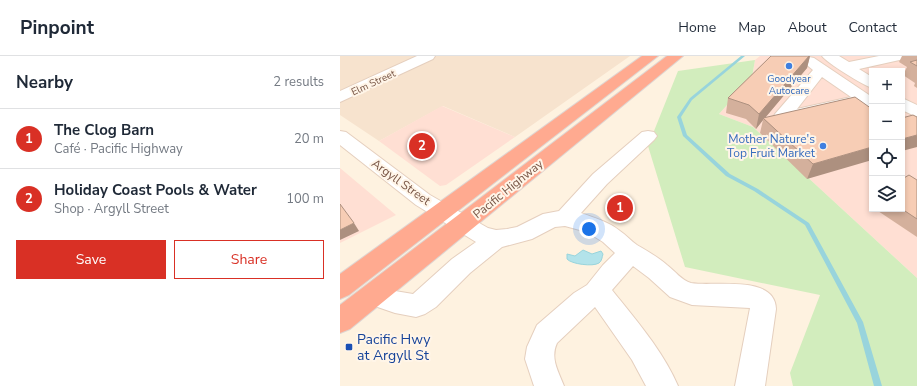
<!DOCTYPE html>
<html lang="en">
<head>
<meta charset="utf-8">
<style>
	:root { --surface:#fff; --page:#f6f6f7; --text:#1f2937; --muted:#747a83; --line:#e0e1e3; --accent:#d93025 }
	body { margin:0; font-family:"Nunito Sans",sans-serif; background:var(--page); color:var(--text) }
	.controls { position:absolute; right:12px; top:12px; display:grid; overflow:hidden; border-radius:0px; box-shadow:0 2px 6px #0003 }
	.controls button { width:36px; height:36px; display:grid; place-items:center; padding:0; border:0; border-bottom:1px solid var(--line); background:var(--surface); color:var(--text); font:20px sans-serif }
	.you { position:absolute; left:249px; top:173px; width:14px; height:14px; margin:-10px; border:3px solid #fff; border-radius:50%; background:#1a73e8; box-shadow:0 0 0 6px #1a73e833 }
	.badge { display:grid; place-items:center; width:26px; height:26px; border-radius:50%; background:var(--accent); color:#fff; font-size:13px; font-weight:700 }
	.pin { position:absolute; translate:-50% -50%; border:2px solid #fff; box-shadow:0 1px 4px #0006 }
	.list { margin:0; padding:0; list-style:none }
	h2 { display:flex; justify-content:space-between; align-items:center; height:52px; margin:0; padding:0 16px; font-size:17px }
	h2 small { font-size:13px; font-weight:400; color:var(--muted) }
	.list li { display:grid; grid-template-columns:26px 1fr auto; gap:12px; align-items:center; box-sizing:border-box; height:60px; padding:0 16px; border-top:1px solid var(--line) }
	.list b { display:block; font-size:15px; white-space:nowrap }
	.list p { margin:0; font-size:13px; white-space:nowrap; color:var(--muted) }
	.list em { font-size:13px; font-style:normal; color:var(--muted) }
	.actions { display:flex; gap:8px; padding:12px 16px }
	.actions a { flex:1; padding:9px 0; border:1px solid var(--accent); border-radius:0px; text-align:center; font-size:14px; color:var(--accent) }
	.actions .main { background:var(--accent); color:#fff }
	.icon { flex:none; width:22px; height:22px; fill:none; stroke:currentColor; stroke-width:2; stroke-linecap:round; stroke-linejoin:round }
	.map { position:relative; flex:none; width:577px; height:330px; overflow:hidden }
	header { display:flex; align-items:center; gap:24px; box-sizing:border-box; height:56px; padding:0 20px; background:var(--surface); border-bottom:1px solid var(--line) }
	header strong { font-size:19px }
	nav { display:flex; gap:22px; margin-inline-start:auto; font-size:14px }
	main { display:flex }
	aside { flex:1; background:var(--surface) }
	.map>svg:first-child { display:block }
	.residential { fill:#f7e3ce }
	.commercial { fill:#ffdfd3; fill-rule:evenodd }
	.green { fill:#d2edbd }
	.water { fill:#b3e3ea; stroke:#98d4dc }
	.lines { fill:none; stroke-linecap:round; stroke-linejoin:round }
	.stream { fill:#98d4dc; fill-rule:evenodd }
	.minor-casing { stroke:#e5cfbe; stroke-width:2 }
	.highway-casing { stroke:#dfd6d2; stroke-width:2 }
	.minor { fill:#fff; fill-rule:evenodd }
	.highway { fill:#ffaa90; fill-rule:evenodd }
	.wall { fill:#d4b09c }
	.shaded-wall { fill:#ad907f }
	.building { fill:#f7cdb5; stroke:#ad907f }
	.shop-dot { fill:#3f7fe0; stroke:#fff5e8; stroke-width:1.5 }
	.transit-dot { fill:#1a4fb4; stroke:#fff5e8; stroke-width:1.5 }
	.labels { text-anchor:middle; stroke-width:4; stroke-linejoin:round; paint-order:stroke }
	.far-shop-label { font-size:10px; fill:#366cbe; stroke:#fff5e8 }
	.far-street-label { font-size:10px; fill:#785545; stroke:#fff5e8 }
	.shop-label { font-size:12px; fill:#366cbe; stroke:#fff5e8; text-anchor:end }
	.street-label { font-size:12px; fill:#785545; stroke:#fff5e8 }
	.near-transit-label { font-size:14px; fill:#164399; stroke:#fff5e8; text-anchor:start }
</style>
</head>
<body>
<header>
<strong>Pinpoint</strong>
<nav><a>Home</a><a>Map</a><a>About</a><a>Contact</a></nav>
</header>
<main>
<aside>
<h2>Nearby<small>2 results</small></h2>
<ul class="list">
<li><span class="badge">1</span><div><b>The Clog Barn</b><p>Café · Pacific Highway</p></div><em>20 m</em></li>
<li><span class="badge">2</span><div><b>Holiday Coast Pools &amp; Water</b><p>Shop · Argyll Street</p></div><em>100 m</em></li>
</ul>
<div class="actions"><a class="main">Save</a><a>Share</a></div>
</aside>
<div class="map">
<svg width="577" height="330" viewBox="0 0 577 330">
	<rect width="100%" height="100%" fill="#fef2e0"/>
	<path class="residential" d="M0 0H290L175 81 103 50 39 85 0 59Z"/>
	<path class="commercial" d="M420 0H577V222L413 71 379 58 412 21 415 4ZM532 15H562V153H532Z
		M102 50 175 81 106 129 100 130 39 85Z
		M0 112 56 159 0 187Z"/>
	<path class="green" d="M415 4 412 21 379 58 413 71 577 222V330H453L450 317 480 239 345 211 308 90 338 15Z"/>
	<path class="water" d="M243 194 252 198 261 195 263 198C262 201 262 205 259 207 253 211 231 208 227 203V198L235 200Z"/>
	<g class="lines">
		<path class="stream" d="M401 0H405L352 44 341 61 347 79 390 118 418 133 469 167 523 266 542 330H534L517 267 465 169 414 135 386 120 343 80 337 61 350 42Z"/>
		<defs>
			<path id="minor" d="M77 0H95L93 3 0 46V35Z
				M482 0H499L509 6 539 0H566L564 3 519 13 532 21V32C523 29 487 7 482 0Z
				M469 1 474 2 532 41V53L525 51 521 48 441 67 435 66 433 62 435 58 473 14 462 5 464 2ZM482 21 511 41 457 53Z
				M562 42 577 49V61L562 54Z
				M0 75 6 76 90 139 148 172 156 174 167 173 177 171 203 158 219 155 253 118 302 76 308 75 314 76 317 80 314 84 267 128 241 157C255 162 269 166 280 175 286 179 291 185 297 189 307 195 318 201 327 209 334 214 342 225 351 227 374 231 435 218 436 253L425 330H395L410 252 352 249 330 241 309 222 293 210 272 234C296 264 323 295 338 330H306L292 304 255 251 217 287C210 302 218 315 224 330H194L185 303 187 291 197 269 234 237 247 229 263 209 275 197 263 186 247 176 225 170 215 171 192 183 162 191 130 217 96 251 85 258 76 261 55 257 26 247 22 239 26 231 35 228 55 235 73 238 112 203 136 186 76 149 0 89Z"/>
			<path id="highway" d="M302 0H318L9 239 0 243V218Z
				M327 0H343L10 273 0 277V249Z"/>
		</defs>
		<use href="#minor" class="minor-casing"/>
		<use href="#highway" class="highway-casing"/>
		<use href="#minor" class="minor"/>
		<use href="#highway" class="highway"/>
	</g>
	<path class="wall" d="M431 0H470L467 12 425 62 515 41 467 123 420 77 423 64 416 73 406 63 386 57 388 42Z
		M562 0H577V32L574 30 575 27 563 19 567 11 559 6Z
		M577 124V181L535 153H562Z"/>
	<path class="shaded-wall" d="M469 0H470L467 12 424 63 423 62V64L416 73 419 58Z
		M577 79V91L562 95V83Z
		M532 91V104L467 123 473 108Z
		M14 167 19 175 0 184V174Z"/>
	<path class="building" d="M431 0H469L419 58 409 49 388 42Z
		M577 4V10L570 6Z
		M515 41 532 53V91L473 108 423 62Z
		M573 59 577 61V79L562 83V62Z
		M569 119 577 124V163L562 153V123Z
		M0 148 14 167 0 174Z"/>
	<g class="shop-dot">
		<circle cx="449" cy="10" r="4"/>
		<circle cx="483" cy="90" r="4"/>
	</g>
	<rect class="transit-dot" x="5" y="287" width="8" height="8" rx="2"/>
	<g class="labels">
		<g class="far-shop-label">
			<text x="449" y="26">Goodyear<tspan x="449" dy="12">Autocare</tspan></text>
		</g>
		<g class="far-street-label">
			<text transform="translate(33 26) rotate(-25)" y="4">Elm Street</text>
		</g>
		<g class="shop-label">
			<text x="475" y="87">Mother Nature's<tspan x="475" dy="14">Top Fruit Market</tspan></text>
		</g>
		<g class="street-label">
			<text transform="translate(61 126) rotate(36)" y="4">Argyll Street</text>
			<text transform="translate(168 133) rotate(-39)" y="4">Pacific Highway</text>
		</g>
		<g class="near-transit-label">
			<text x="17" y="288">Pacific Hwy<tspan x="17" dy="16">at Argyll St</tspan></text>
		</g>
	</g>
</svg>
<div class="controls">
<button>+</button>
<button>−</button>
<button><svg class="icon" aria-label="locate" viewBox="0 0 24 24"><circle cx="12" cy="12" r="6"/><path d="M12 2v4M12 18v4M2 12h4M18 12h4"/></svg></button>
<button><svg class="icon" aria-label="layers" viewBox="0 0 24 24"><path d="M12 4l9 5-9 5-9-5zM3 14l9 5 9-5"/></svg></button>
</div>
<div class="you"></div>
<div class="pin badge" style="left:280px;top:152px">1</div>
<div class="pin badge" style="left:82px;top:90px">2</div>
</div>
</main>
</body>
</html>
